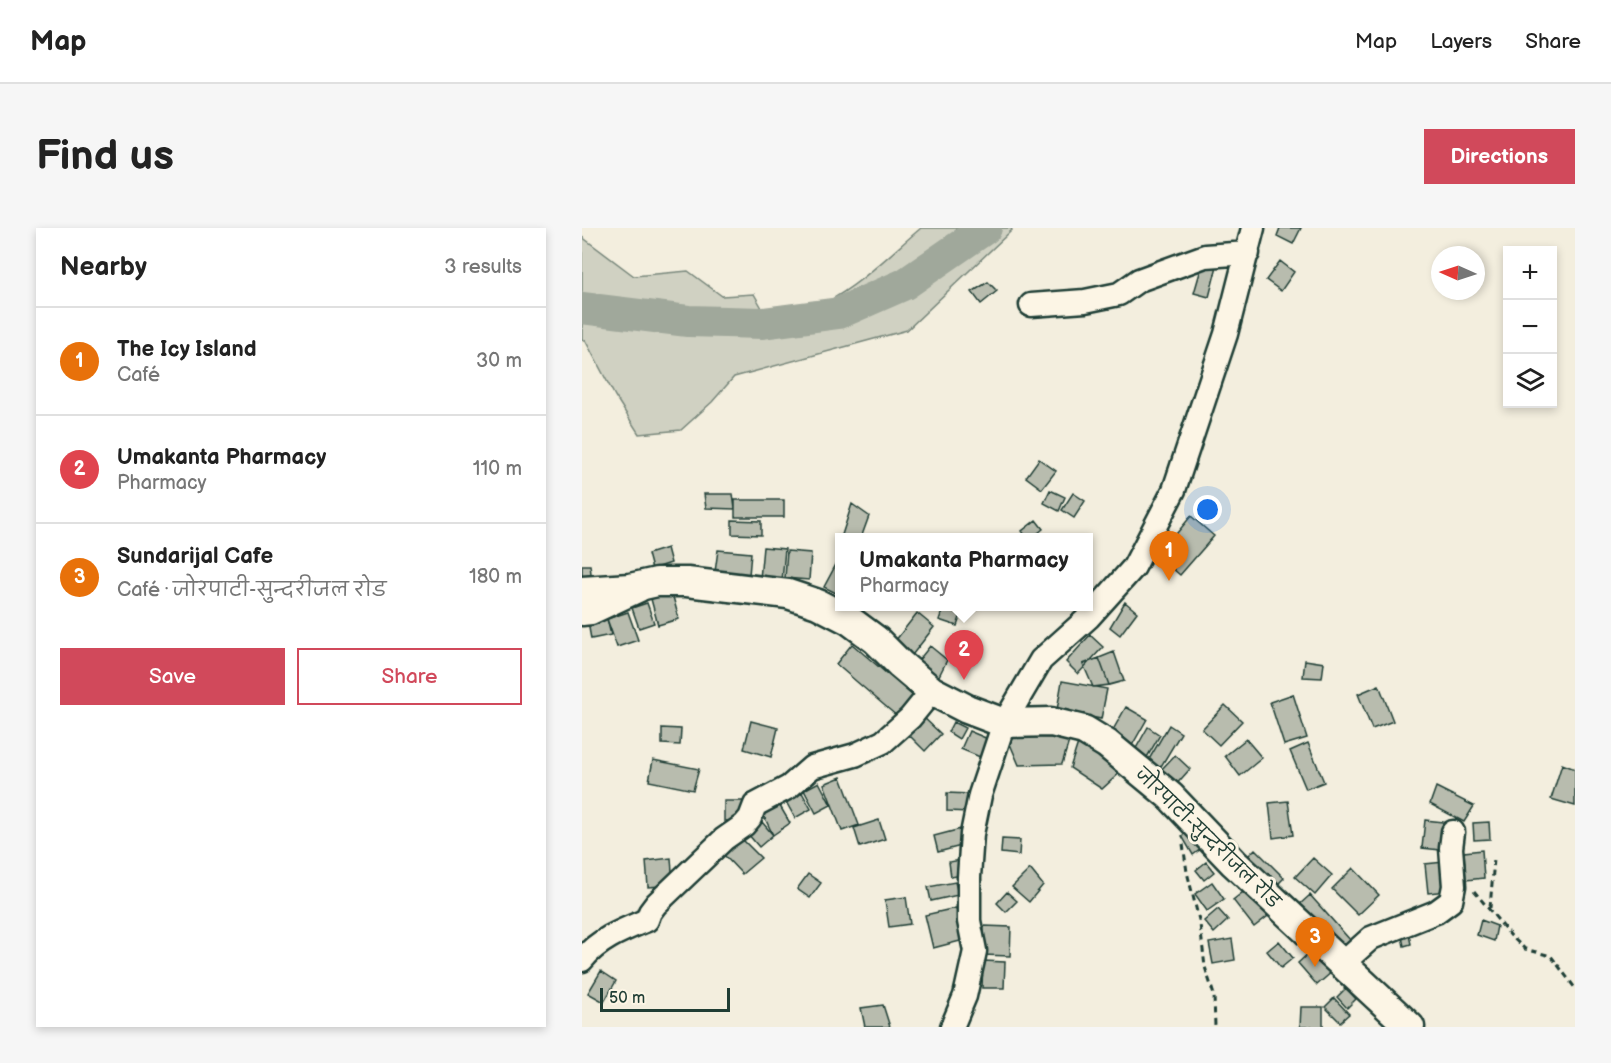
<!DOCTYPE html>
<html lang="en">
<head>
<meta charset="utf-8">
<style>
	:root { --surface:#fff; --page:#f6f6f6; --text:#222; --muted:#767676; --line:#e0e0e0; --accent:#d1495b }
	body { margin:0; font-family:"Balsamiq Sans","Playpen Sans Deva",sans-serif; background:var(--page); color:var(--text) }
	.controls { position:absolute; right:18px; top:18px; display:grid; overflow:hidden; border-radius:0px; box-shadow:0 3px 9px #0003 }
	.controls button { width:54px; height:54px; display:grid; place-items:center; padding:0; border:0; border-bottom:2px solid var(--line); background:var(--surface); color:var(--text); font:30px sans-serif }
	.compass { position:absolute; left:849px; top:18px; width:54px; height:54px; border-radius:50%; background:var(--surface); box-shadow:0 3px 9px #0003; rotate:273deg }
	.scale { position:absolute; left:18px; bottom:15px; width:130px; box-sizing:border-box; padding-left:6px; border:3px solid #1f3d34; border-top:0; font-size:16px; line-height:21px; white-space:nowrap; color:#1f3d34; -webkit-text-stroke:4px #fcf5e5; paint-order:stroke }
	.you { position:absolute; left:626px; top:282px; width:21px; height:21px; margin:-15px; border:4px solid #fff; border-radius:50%; background:#1a73e8; box-shadow:0 0 0 9px #1a73e833 }
	.badge { display:grid; place-items:center; width:39px; height:39px; border-radius:50%; background:var(--accent); color:#fff; font-size:20px; font-weight:700 }
	.pin { position:absolute; translate:-50% -50px; filter:drop-shadow(0 2px 3px #0008) }
	.pin::after { content:''; position:absolute; top:32px; width:21px; height:18px; background:inherit; clip-path:polygon(0 0,100% 0,50% 100%) }
	.popup { position:absolute; left:253px; top:305px; width:258px; height:78px; box-sizing:border-box; display:grid; place-content:center; border-radius:0px; background:var(--surface); filter:drop-shadow(0 2px 4px #0005); font-size:20px; white-space:nowrap; color:var(--muted) }
	.popup b { font-size:22px; color:var(--text) }
	.popup::after { content:''; position:absolute; left:50%; top:100%; margin-left:-12px; border:12px solid transparent; border-top-color:var(--surface) }
	.list { margin:0; padding:0; list-style:none }
	h2 { display:flex; justify-content:space-between; align-items:center; height:78px; margin:0; padding:0 24px; font-size:26px }
	h2 small { font-size:20px; font-weight:400; color:var(--muted) }
	.list li { display:grid; grid-template-columns:39px 1fr auto; gap:18px; align-items:center; box-sizing:border-box; height:108px; padding:0 24px; border-top:2px solid var(--line) }
	.list b { display:block; font-size:22px; white-space:nowrap }
	.list p { margin:0; font-size:20px; white-space:nowrap; color:var(--muted) }
	.list em { font-size:20px; font-style:normal; color:var(--muted) }
	.actions { display:flex; gap:12px; padding:18px 24px }
	.actions a { flex:1; padding:14px 0; border:2px solid var(--accent); border-radius:0px; text-align:center; font-size:21px; color:var(--accent) }
	.actions .main { background:var(--accent); color:#fff }
	.icon { flex:none; width:33px; height:33px; fill:none; stroke:currentColor; stroke-width:2; stroke-linecap:round; stroke-linejoin:round }
	.map { position:relative; flex:none; width:993px; height:799px; overflow:hidden; border-radius:0px }
	header { display:flex; align-items:center; gap:36px; box-sizing:border-box; height:84px; padding:0 30px; background:var(--surface); border-bottom:2px solid var(--line) }
	header strong { font-size:28px }
	nav { display:flex; gap:33px; margin-inline-start:auto; font-size:21px }
	.intro { display:flex; align-items:center; justify-content:space-between; box-sizing:border-box; height:144px; padding:0 36px }
	h1 { margin:0; font-size:42px }
	.button { padding:15px 27px; border-radius:0px; background:var(--accent); color:#fff; font-size:21px; font-weight:700 }
	main { display:flex; gap:36px; padding:0 36px }
	aside { flex:1; background:var(--surface); border-radius:0px; box-shadow:0 3px 9px #0003 }
	.map>svg:first-child { display:block }
	.green { fill:#d0d1c2; stroke:#78877b; stroke-width:1.5 }
	.lines { fill:none; stroke-linecap:round; stroke-linejoin:round }
	.river { stroke:#a0a89b; stroke-width:32 }
	.building { fill:#b8bcae; stroke:#1f3d34; stroke-width:1.5 }
	.minor-casing { stroke:#1f3d34; stroke-width:27 }
	.major-casing { stroke:#1f3d34; stroke-width:33 }
	.path { stroke:#1f3d34; stroke-width:3; stroke-dasharray:6 4.5; stroke-linecap:butt }
	.minor { stroke:#fcf5e5; stroke-width:22 }
	.major { stroke:#fcf5e5; stroke-width:28 }
	.labels { text-anchor:middle; stroke-width:6; stroke-linejoin:round; paint-order:stroke }
	.street-label { font-size:18px; fill:#1f3d34; stroke:#fcf5e5 }
</style>
</head>
<body>
<header>
<strong>Map</strong>
<nav><a>Map</a><a>Layers</a><a>Share</a></nav>
</header>
<div class="intro"><h1>Find us</h1><a class="button">Directions</a></div>
<main>
<aside>
<h2>Nearby<small>3 results</small></h2>
<ul class="list">
<li><span class="badge" style="background:#e8710a">1</span><div><b>The Icy Island</b><p>Café</p></div><em>30 m</em></li>
<li><span class="badge" style="background:#e0444e">2</span><div><b>Umakanta Pharmacy</b><p>Pharmacy</p></div><em>110 m</em></li>
<li><span class="badge" style="background:#e8710a">3</span><div><b>Sundarijal Cafe</b><p>Café · जोरपाटी-सुन्दरीजल रोड</p></div><em>180 m</em></li>
</ul>
<div class="actions"><a class="main">Save</a><a>Share</a></div>
</aside>
<div class="map">
<svg width="993" height="799" viewBox="0 0 993 799">
	<rect width="100%" height="100%" fill="#f3eede"/>
	<filter id="ink" filterUnits="userSpaceOnUse"><feTurbulence type="fractalNoise" baseFrequency=".0167" numOctaves="2"/><feDisplacementMap in="SourceGraphic" scale="12" xChannelSelector="R" yChannelSelector="G"/><feConvolveMatrix kernelMatrix="1 2 1 2 8 2 1 2 1" color-interpolation-filters="sRGB"/></filter>
	<g filter="url(#ink)">
		<path class="green" d="M339 0H429L430 2 325 102 152 149 130 174 99 202 57 206 33 168 3 112H0V9L52 48 106 43 140 68 172 66 184 87C203 86 226 84 243 75 279 56 308 26 339 0Z"/>
		<g class="lines">
			<path class="river" d="M0 80 106 93 181 95 257 85 323 56 404 0"/>
		</g>
		<path class="building" d="M698 0H719L711 16 695 8Z
			M698 33 712 44 699 63 684 52Z
			M621 34 635 38 627 69 612 65Z
			M406 54 415 63 399 76 390 64Z
			M457 231 474 243 460 261 444 249Z
			M468 262 483 269 477 283 462 275Z
			M491 265 503 273 492 290 480 282Z
			M122 266H151L153 281 124 280Z
			M153 272H202V289H153Z
			M270 276 287 288 279 310H259Z
			M609 288 632 308 598 347 576 328Z
			M150 292 179 293V307L150 306Z
			M454 292 461 301 450 310H445L440 303Z
			M181 319 203 321 200 353 178 351Z
			M85 320 89 335 70 341 66 326Z
			M136 322 169 325 167 347 133 344Z
			M205 323 229 325 227 352 203 350Z
			M257 331 258 332V367L242 359Z
			M0 337H8L10 354H0Z
			M90 365 97 391 76 397 69 371Z
			M543 374 555 384 538 407 528 399Z
			M65 375 72 395 57 400 50 380Z
			M362 378H382L375 398 357 392Z
			M46 384 56 412 35 419 25 391Z
			M335 385 352 399 327 431 310 417Z
			M25 391 29 407 9 411 6 394Z
			M508 407 521 419 496 446 484 434Z
			M270 416 332 469 316 489 254 436Z
			M348 418 365 432 353 456 332 438Z
			M532 424 542 453 527 457 517 430Z
			M517 430 527 457 511 459 501 436Z
			M723 432 742 435 740 450 721 449Z
			M480 453 525 461 519 491 475 482Z
			M797 457 811 493 790 501 776 466Z
			M711 466 725 510 702 517 688 474Z
			M643 477 660 493 637 517 620 501Z
			M544 479 565 491 548 521 527 509Z
			M339 487 359 506 343 523 323 503Z
			M169 493 196 500 189 529 162 521Z
			M371 494 383 500 377 511 366 504Z
			M587 497 599 505 578 540 566 533Z
			M566 499 578 507 564 531 552 524Z
			M80 500 99 501 98 517 80 516Z
			M387 503 406 511 398 529 379 521Z
			M425 509 488 510 480 536 437 537Z
			M664 511 680 530 658 548 643 528Z
			M497 512 542 541 520 561 488 540Z
			M726 515 742 554 724 561 708 523Z
			M593 527 608 541 592 559 577 544Z
			M71 532 117 541 111 562 67 553Z
			M980 536 993 541V578L969 571Z
			M259 549 277 597 260 603 242 556Z
			M237 554 249 577 234 585 222 562Z
			M854 559 892 578 882 594 848 576Z
			M218 561 229 581 213 590 202 570Z
			M365 565 388 566V584L365 583Z
			M142 573H163L164 592 142 593Z
			M195 573 208 595 191 607 179 582Z
			M706 573 711 607 691 610 687 575Z
			M297 592 303 611 278 619 272 600Z
			M843 592 861 594 858 622 840 620Z
			M180 594 191 607 177 619 166 606Z
			M907 594 908 611 892 612 891 595Z
			M379 601 383 617 356 624 352 608Z
			M607 602 620 620 611 627 600 608Z
			M158 609 179 630 160 646 142 627Z
			M420 611 438 612 437 627 419 625Z
			M673 621 702 650 693 659 663 631Z
			M900 622 902 650 884 652 882 624Z
			M89 630 91 657 66 659 64 633Z
			M731 630 750 647 733 667 713 649Z
			M379 632 381 647 369 649 367 634Z
			M624 634 632 644 622 652 614 642Z
			M862 634 865 663 846 665 843 636Z
			M771 640 797 667 776 687 750 661Z
			M448 641 461 657 447 674 430 659Z
			M226 646 239 655 228 670 215 661Z
			M373 654 376 667 349 673 346 659Z
			M630 654 642 671 625 683 613 666Z
			M665 661 686 688 672 699 651 672Z
			M425 664 435 673 424 684 415 675Z
			M728 667 769 713 758 723 717 677Z
			M324 669 328 696 307 699 303 672Z
			M374 680 382 712 351 720 343 687Z
			M636 681 646 692 632 705 622 693Z
			M899 692 915 698 912 713 895 707Z
			M402 698 429 699 428 728 401 727Z
			M827 707 829 716 822 718 820 709Z
			M650 711 653 732 631 736 627 715Z
			M697 713 711 730 699 740 685 723Z
			M731 721 751 743 735 757 716 735Z
			M401 733 423 734 422 760H400Z
			M19 743 34 753 22 774 6 765Z
			M764 760 774 771 765 780 755 769Z
			M752 770 767 786 758 794 743 779Z
			M301 777 308 799H283L279 780Z
			M719 779H741V799H718Z"/>
		<g class="lines">
			<defs>
				<path id="minor" d="M449 77 503 73 537 66 557 52 623 28 666 25
					M0 386 9 385 58 362
					M0 732C17 711 41 702 65 692L68 684 74 676 142 611 162 597 168 590 173 577 207 559 230 539 273 527 301 514 328 490 350 463
					M760 736 789 710 854 684 869 673 872 658 869 620 871 604
					M370 799 383 768 393 723 387 693V649L390 606 398 567 422 495 459 432 507 389 552 339 592 262 644 106 671 0"/>
				<path id="major" d="M0 363 48 360 75 354H105L206 366 236 376 267 392 294 412 318 436 350 463 385 481 422 495 469 494 502 502 525 516 588 568 652 635 828 799"/>
			</defs>
			<use href="#minor" class="minor-casing"/>
			<use href="#major" class="major-casing"/>
			<path class="path" d="M601 616 605 644 618 696 623 739 632 767 633 799
				M892 663 929 708 943 721 969 728 993 760
				M908 680 912 631"/>
			<use href="#minor" class="minor"/>
			<use href="#major" class="major"/>
		</g>
	</g>
	<g class="labels">
		<g class="street-label">
			<text transform="translate(626 610) rotate(44)" y="6">जोरपाटी-सुन्दरीजल रोड</text>
		</g>
	</g>
</svg>
<div class="controls">
<button>+</button>
<button>−</button>
<button><svg class="icon" aria-label="layers" viewBox="0 0 24 24"><path d="M12 4l9 5-9 5-9-5zM3 14l9 5 9-5"/></svg></button>
</div>
<svg class="compass" viewBox="-18 -18 36 36"><path d="M0-13l5 13h-10z" fill="#e53935"/><path d="M0 13l5-13h-10z" fill="#767676"/></svg>
<div class="scale">50 m</div>
<div class="you"></div>
<div class="pin badge" style="left:587px;top:353px;background:#e8710a">1</div>
<div class="pin badge" style="left:382px;top:452px;background:#e0444e">2</div>
<div class="popup"><b>Umakanta Pharmacy</b>Pharmacy</div>
<div class="pin badge" style="left:733px;top:739px;background:#e8710a">3</div>
</div>
</main>
</body>
</html>
